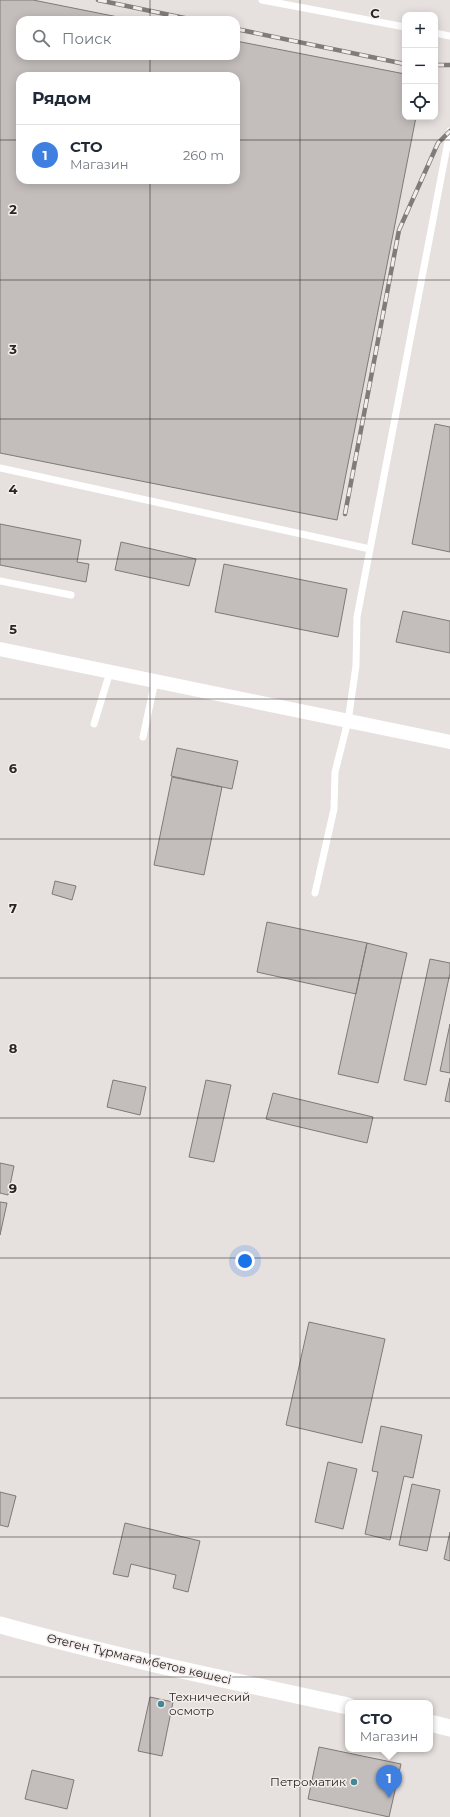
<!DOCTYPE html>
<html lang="ru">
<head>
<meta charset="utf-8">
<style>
	:root { --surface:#fff; --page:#f6f6f7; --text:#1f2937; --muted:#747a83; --line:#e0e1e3; --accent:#1a73e8 }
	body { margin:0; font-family:Montserrat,sans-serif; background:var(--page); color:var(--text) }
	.controls { position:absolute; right:12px; top:12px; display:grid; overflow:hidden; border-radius:8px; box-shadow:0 2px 10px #0003 }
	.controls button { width:36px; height:36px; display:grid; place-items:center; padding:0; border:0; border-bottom:1px solid var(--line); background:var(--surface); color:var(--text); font:20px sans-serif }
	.you { position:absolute; left:245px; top:1261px; width:14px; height:14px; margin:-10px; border:3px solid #fff; border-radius:50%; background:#1a73e8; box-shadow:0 0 0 6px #1a73e833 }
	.badge { display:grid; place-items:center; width:26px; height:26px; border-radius:50%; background:var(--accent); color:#fff; font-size:13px; font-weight:700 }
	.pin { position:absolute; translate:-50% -33px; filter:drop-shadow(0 1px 2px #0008) }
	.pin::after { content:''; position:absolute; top:21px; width:14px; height:12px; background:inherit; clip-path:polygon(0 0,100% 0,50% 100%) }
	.popup { position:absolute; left:345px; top:1700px; width:88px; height:52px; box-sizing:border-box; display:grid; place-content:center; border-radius:8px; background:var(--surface); filter:drop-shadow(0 1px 3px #0005); font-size:13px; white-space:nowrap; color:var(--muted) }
	.popup b { font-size:15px; color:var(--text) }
	.popup::after { content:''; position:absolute; left:50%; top:100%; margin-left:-8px; border:8px solid transparent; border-top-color:var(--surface) }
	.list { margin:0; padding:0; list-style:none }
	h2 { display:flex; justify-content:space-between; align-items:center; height:52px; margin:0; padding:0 16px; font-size:17px }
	h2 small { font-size:13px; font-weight:400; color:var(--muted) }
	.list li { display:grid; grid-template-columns:26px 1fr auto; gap:12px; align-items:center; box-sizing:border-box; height:60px; padding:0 16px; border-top:1px solid var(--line) }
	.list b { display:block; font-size:15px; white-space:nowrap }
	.list p { margin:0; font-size:13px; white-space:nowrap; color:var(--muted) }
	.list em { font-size:13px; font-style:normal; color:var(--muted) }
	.icon { flex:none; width:22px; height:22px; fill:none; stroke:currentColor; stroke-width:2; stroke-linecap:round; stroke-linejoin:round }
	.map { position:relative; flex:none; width:450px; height:1817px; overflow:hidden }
	.search { position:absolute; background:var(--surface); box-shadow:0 2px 10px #0003; left:16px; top:16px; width:224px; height:44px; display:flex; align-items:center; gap:10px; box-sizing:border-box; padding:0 14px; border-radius:12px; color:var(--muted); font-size:15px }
	.panel { position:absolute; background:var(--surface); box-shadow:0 2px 10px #0003; left:16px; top:72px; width:224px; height:112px; border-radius:12px }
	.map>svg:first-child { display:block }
	.building { fill:#c3bdbb; stroke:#7f7977; fill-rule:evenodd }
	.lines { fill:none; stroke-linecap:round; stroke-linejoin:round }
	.service { stroke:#fff; stroke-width:7 }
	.minor { stroke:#fff; stroke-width:14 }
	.tertiary { stroke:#fff; stroke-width:17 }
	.rail-casing { stroke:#807c7b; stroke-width:4.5 }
	.rail { stroke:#f4edeb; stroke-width:3; stroke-dasharray:9; stroke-linecap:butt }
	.grid { fill:none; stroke:#292726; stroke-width:1; stroke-opacity:0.55 }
	.poi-dot { fill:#448797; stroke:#f4edeb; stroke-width:1.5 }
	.labels { text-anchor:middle; stroke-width:3; stroke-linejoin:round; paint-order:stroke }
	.street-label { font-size:12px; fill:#292726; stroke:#f4edeb }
	.poi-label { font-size:12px; fill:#292726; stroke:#f4edeb; text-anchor:start }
	.grid-label { font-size:13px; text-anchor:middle; font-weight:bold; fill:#292726; stroke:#f4edeb; stroke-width:3; stroke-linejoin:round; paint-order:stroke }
</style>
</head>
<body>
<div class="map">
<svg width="450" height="1817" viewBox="0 0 450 1817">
	<rect width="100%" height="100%" fill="#e6e0de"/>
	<path class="building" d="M0 0H33L133 20H20V56H236V41L405 74V117H416L337 520 0 453ZM20 76H236V180H20Z
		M435 424 450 427V552L412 544Z
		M0 524 81 540 77 562 89 564 86 582 0 565Z
		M121 542 196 559 189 586 115 570Z
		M224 564 347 589 338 637 215 612Z
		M403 611 450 621V653L396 642Z
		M177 748 238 761 232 789 171 776Z
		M172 777 222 787 204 875 154 865Z
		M55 881 76 886 72 900 52 894Z
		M267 922 367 943 356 994 257 972Z
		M367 943 407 953 378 1083 338 1074Z
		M430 959 450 963V973L426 1085 404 1080Z
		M450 1024V1073L440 1071Z
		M450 1078V1102L445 1101Z
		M113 1080 146 1087 140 1115 107 1107Z
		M206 1080 231 1085 214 1162 189 1157Z
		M273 1093 373 1117 367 1143 266 1119Z
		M0 1163 14 1166 8 1195 0 1193Z
		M0 1202 7 1203 0 1235Z
		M309 1322 385 1339 362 1443 286 1425Z
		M381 1426 422 1435 413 1478 404 1476 390 1540 365 1534 378 1472 372 1471Z
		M328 1462 357 1469 343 1529 315 1522Z
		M412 1484 440 1490 427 1551 399 1545Z
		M0 1492 16 1496 8 1527 0 1525Z
		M125 1523 200 1541 188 1592 173 1588 176 1575 131 1564 128 1577 113 1574Z
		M450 1532V1561L444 1559Z
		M150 1697 173 1702 162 1756 138 1751Z
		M319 1747 401 1764 389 1817 308 1799Z
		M32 1770 74 1780 67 1809 25 1799Z"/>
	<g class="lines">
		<path class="service" d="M262 0 405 27
			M435 33 450 36
			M0 468 370 549
			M0 581 71 595
			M94 724 110 672
			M143 737 155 681
			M315 893 334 809 335 772 348 721 356 666 357 617 450 131"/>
		<path class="minor" d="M0 649 450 742"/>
		<path class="tertiary" d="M0 1625C115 1657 232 1681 348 1706
			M430 1723 450 1728"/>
		<defs>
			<path id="rail" d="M98 0 194 20
				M236 29 405 64
				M435 65H450
				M345 514 399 230 438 143 450 131"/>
		</defs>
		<use href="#rail" class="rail-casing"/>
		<use href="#rail" class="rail"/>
	</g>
	<path class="grid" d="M150 0V20M300 0V1817M150 56V76M0 140H20M236 140H450M150 180V1817M0 280H450M0 419H450M0 559H450M0 699H450M0 839H450M0 978H450M0 1118H450M0 1258H450M0 1398H450M0 1537H450M0 1677H450"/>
	<g class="poi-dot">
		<circle cx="161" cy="1704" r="4"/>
		<circle cx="354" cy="1782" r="4"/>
	</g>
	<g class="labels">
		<g class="street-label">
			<text transform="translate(139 1659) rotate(13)" y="4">Өтеген Тұрмағамбетов көшесі</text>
		</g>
		<g class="poi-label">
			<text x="169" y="1701">Технический<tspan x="169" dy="14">осмотр</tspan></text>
			<text x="346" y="1786" text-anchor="end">Петроматик</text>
		</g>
	</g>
	<g class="grid-label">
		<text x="375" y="18">C</text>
		<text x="13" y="214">2</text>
		<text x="13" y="354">3</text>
		<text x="13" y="494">4</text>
		<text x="13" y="634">5</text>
		<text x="13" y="773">6</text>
		<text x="13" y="913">7</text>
		<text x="13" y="1053">8</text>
		<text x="13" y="1193">9</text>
	</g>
</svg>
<div class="controls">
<button>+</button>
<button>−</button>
<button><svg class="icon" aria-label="locate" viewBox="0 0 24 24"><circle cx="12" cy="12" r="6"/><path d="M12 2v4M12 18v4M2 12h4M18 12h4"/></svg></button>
</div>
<div class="you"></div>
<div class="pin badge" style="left:389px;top:1798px;background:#3f7fe0">1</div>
<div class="popup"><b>СТО</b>Магазин</div>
<div class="search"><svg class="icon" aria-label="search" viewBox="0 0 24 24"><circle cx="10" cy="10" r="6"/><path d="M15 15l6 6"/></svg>Поиск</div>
<section class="panel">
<h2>Рядом<small></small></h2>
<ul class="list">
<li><span class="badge" style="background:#3f7fe0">1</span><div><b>СТО</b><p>Магазин</p></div><em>260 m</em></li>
</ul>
</section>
</div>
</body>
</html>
